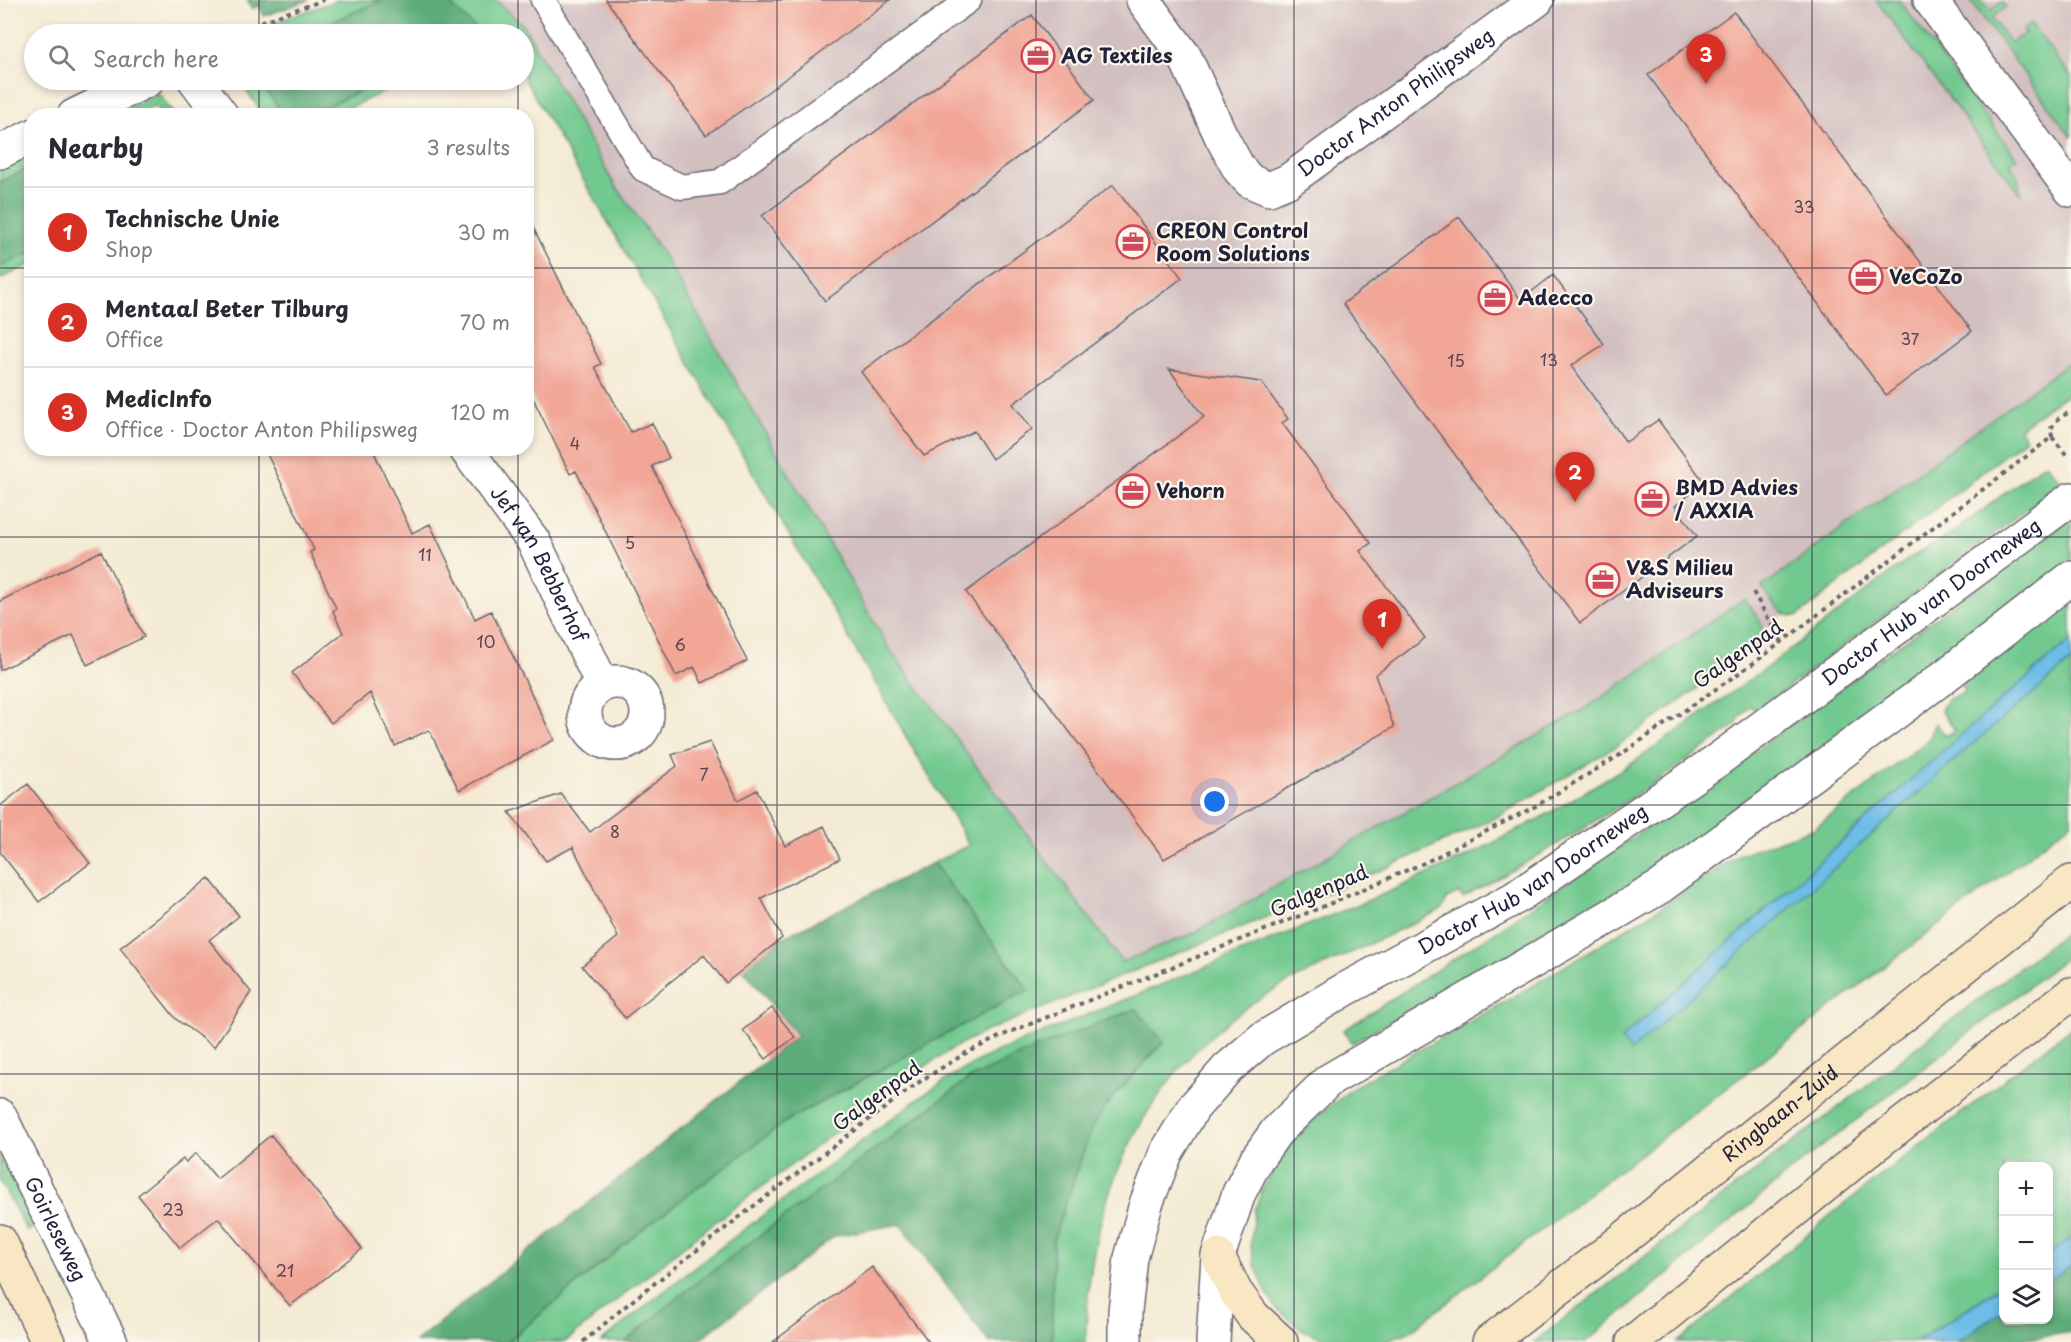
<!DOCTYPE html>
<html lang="en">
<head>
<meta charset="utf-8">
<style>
	:root { --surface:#fff; --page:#f2f2f3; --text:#2b2b33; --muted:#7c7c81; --line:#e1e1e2; --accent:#d93025 }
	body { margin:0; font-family:"Playpen Sans",sans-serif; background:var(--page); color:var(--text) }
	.controls { position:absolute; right:18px; bottom:18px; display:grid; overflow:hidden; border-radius:12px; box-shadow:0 3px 9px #0003 }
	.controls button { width:54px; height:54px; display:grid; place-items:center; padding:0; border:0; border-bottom:2px solid var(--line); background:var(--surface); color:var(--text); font:30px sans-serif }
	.you { position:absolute; left:1215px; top:802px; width:21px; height:21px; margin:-15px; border:4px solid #fff; border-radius:50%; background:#1a73e8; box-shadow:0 0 0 9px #1a73e833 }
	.badge { display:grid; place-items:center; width:39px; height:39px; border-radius:50%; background:var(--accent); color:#fff; font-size:20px; font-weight:700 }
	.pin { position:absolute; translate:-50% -50px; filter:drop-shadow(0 2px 3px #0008) }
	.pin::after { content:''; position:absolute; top:32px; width:21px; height:18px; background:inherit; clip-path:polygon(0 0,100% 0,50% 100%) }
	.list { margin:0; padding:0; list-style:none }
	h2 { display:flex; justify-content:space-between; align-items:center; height:78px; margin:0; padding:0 24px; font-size:26px }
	h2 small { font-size:20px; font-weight:400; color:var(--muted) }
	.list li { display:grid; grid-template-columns:39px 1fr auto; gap:18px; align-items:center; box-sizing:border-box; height:90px; padding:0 24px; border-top:2px solid var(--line) }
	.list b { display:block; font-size:22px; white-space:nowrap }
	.list p { margin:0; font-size:20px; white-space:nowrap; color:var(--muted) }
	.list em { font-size:20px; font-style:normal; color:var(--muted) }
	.icon { flex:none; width:33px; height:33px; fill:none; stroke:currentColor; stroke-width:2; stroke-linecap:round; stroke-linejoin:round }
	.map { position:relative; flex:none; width:2071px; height:1342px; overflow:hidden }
	.search { position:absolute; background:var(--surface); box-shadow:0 3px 9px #0003; left:24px; top:24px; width:510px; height:66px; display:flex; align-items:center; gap:15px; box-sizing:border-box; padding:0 21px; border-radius:33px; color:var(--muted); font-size:22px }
	.panel { position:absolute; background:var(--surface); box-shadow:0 3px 9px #0003; left:24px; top:108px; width:510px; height:348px; border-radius:24px }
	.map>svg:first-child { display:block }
	.industrial { fill:#d2bfc0 }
	.green { fill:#72c98f; stroke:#4a7665; stroke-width:1.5 }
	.forest { fill:#5dad7a; stroke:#40685a; stroke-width:1.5 }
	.water { fill:#6cbde7; stroke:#477091; stroke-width:1.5 }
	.building { fill:#f1a696 }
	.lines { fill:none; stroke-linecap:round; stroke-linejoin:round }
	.lane-casing { stroke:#6c6871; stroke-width:27 }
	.street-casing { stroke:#6c6871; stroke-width:36 }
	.secondary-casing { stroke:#6c6871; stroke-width:36 }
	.path { stroke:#6c6871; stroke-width:4; stroke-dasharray:4.5 4.5; stroke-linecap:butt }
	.lane { stroke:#fff; stroke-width:24 }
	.street { stroke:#fff; stroke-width:33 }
	.secondary { stroke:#f9e7c3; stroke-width:33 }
	.grid { fill:none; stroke:#22223b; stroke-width:1.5; stroke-opacity:0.55 }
	.labels { text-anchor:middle; stroke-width:4.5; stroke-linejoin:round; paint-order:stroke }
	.number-label { font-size:16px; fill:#564352 }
	.poi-label { font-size:20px; font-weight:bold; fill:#22223b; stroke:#fbf7ec; text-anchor:start }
	.street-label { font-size:20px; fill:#22223b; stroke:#fbf7ec }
</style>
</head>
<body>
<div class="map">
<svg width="2071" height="1342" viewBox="0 0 2071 1342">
	<rect width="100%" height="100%" fill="#fbf7ec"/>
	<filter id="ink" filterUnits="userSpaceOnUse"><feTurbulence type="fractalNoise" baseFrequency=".0167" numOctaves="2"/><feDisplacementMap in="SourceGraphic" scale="12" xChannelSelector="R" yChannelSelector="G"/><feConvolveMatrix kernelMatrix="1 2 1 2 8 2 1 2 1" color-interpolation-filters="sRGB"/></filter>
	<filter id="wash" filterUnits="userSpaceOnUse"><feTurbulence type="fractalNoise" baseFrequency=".008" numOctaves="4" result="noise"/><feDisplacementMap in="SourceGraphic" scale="24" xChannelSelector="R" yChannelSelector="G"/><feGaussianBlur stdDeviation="1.35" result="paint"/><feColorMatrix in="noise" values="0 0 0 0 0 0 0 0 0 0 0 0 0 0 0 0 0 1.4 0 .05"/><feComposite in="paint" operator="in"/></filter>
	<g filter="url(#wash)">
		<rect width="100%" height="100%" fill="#f4ebd4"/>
		<path class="industrial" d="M487 0H2071V391L1655 714 1122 968 887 650 524 34Z"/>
		<path class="green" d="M338 0H382L303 34H272L268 25Z
			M446 0H496L523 25 613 182 661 251 890 650 1122 962 1194 933 1589 706 1744 599C1756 614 1771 628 1757 646L1620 744 1497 817 1375 873 986 1031 960 1044 911 1075 695 1237 565 1342H507L648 1225 788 1120 1014 997 1029 991 933 863 969 845 524 78V34H477L480 33Z
			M1876 0H1899L2017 158 2010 163 2018 178 2021 195Z
			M1970 0H1981L1990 11 2002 2 2006 7 1992 18 2010 43 2025 33 2023 30 2031 24 2071 76V137Z
			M245 80H264L265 82 262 85 284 115H264L242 85 246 82Z
			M383 80H409L334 115H308Z
			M158 93 175 115H162L155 106 135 115 111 116Z
			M31 154V167L0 182V169Z
			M31 252V264L0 279V267Z
			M2071 361V393L2051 404 2019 429 2026 438 1798 616C1780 619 1771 599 1762 587Z
			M2047 464 2062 483 1756 711 1750 705 1739 718 1736 725C1649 790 1558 846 1463 898L1459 893 1447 899 1442 909C1405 927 1368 945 1331 962 1302 976 1273 988 1247 1007 1136 1087 1086 1208 1086 1342H1052L1053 1240 1085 1147 1094 1124 1107 1104 1163 1043 1136 1009 1036 1048 969 1079 691 1287 625 1342H601C680 1277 760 1217 842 1156 892 1119 940 1078 996 1052L1384 894 1472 854 1548 814 1634 762 1766 668 1910 558 1947 537 2038 468Z
			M2071 518V559L1765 795 1631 883 1554 930 1352 1043 1344 1030 1483 940 1706 787Z
			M2071 599V640L1959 737 1621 1039 2071 661V823L1409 1332 1382 1342H1332L1301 1329 1276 1308 1267 1294 1254 1263 1251 1245 1254 1211 1265 1183 1295 1139 1314 1119 1355 1086 1524 991 1649 915 1740 854 1813 829 1927 741 1935 723 1946 736 1955 730 1941 711 1946 700 1965 692 1961 683Z
			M2071 928V954L1793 1169 1586 1342H1534Z
			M2071 1028V1238L2049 1254 2048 1166H2004L2003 1285 1916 1342H1678L1834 1212Z
			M0 1144 39 1225 27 1231 0 1181Z"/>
		<path class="forest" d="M247 0H309L264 16 259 5 252 9Z
			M382 0H446L480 33 477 34H303Z
			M264 80H383L308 115H284L262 85 265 82Z
			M31 167V252L0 267V182Z
			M933 863 1029 991 1014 997 788 1120 648 1225 507 1342H415L797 1036 743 969 782 938Z
			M1136 1009 1163 1042 1107 1104 1094 1124 1085 1147 1053 1240 1052 1342H989L900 1224 835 1236 696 1342H625L691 1287 969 1079 1036 1048Z
			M2071 1265V1332L2008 1342H1956L2003 1310 2004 1320H2048L2049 1280Z"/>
		<path class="water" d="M2071 640V661L1968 748 1631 1051 1621 1039 1959 737Z
			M2071 1238V1265L2049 1280V1254Z
			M2003 1285V1310L1956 1342H1916Z"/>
		<g id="blocks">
			<path class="building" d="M606 0H890L765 94 706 135Z
				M1734 12 1972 331 1886 395 1648 75Z
				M1032 15 1094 100 825 301 762 216Z
				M1113 185 1182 278 1013 404 1032 429 992 459 974 431 924 456 861 372Z
				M526 213 601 364 595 367 631 432 652 423 669 458 652 466 747 661 702 683 694 667 676 676 576 471 570 474 526 384Z
				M1459 217 1521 300 1553 275 1604 344 1571 366 1626 442 1658 420 1705 483 1675 506 1697 536 1580 623 1343 304Z
				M1169 369 1261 382 1288 419 1282 423 1371 543 1360 551 1425 638 1375 675 1394 727 1164 859 966 592 1204 417Z
				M264 448H372L412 533 430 524 475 619 491 611 554 740 459 790 429 730 395 746 370 693 331 723 292 673 343 633 333 611 336 608 310 552 314 550Z
				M101 551 144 637 87 665 73 635 0 670V601Z
				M710 742 738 800 757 790 785 846 824 826 840 859 761 898 782 938 726 983 704 955 625 1018 582 966 618 937 573 847 546 861 509 812 561 794 590 832 677 766 672 755Z
				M28 784 90 863 39 902 0 852V806Z
				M209 878 239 916 209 940 251 992 214 1047 176 1019 120 948Z
				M772 1008 795 1037 766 1059 743 1030Z
				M271 1135 362 1249 290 1306 218 1218 180 1248 138 1195 183 1159 186 1162 196 1153 217 1179Z
				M872 1267 929 1342H773Z"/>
		</g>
	</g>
	<g filter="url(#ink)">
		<use href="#blocks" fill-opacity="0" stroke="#6c6871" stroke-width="1.5"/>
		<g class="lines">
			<defs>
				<path id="lane" d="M543 0 643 169 682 187 720 182 969 0"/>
				<g id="street">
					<path id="s1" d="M1143 0 1185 57 1221 136 1239 169 1250 181 1269 189 1288 181 1537 0"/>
					<path d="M1930 0 2071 190"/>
					<path d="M195 80 222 116"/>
					<path d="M74 116 148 80"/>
					<path d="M0 152 32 136"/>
					<path id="s2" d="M465 448 534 542 602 684"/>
					<circle cx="616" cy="713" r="31"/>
					<path id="s3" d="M0 1116 111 1342"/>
					<path id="s4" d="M1125 1342V1311L1131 1258 1146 1204 1166 1153 1193 1108 1227 1069 1262 1039 1344 990 1515 898 1719 759 2071 499"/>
					<path d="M1213 1342 1218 1256 1239 1193 1256 1160 1276 1132 1328 1081 1660 887 1941 679 2071 578"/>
				</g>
				<g id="secondary">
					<path d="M0 1241 48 1342"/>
					<path d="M1218 1256 1235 1291 1253 1316 1281 1342"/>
					<path id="s5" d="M1489 1342 1608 1251 2071 882"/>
					<path d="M1633 1342 1871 1148 2071 994"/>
				</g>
			</defs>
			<use href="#lane" class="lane-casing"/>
			<use href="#street" class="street-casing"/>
			<use href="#secondary" class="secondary-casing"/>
			<path class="path" d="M237 34 263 21 324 0
				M2052 437 2051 428 2058 419 2071 411
				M2052 437 2069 458
				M1753 592 1782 642
				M583 1342 628 1304 759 1202 922 1080 966 1053 1010 1032 1322 907 1426 862 1534 807 1620 755 1758 660 2052 437"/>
			<use href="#lane" class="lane"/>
			<use href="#street" class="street"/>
			<use href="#secondary" class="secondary"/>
		</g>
	</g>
	<path class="grid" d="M259 0V34M518 0V34M777 0V1342M1036 0V1342M1294 0V1342M1553 0V1342M1812 0V1342M259 80V116M518 80V116M0 268H32M526 268H2071M259 448V1342M518 448V1342M0 537H2071M0 805H2071M0 1074H2071"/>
	<defs>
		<symbol id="office-ring" viewBox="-11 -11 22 22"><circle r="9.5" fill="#fbf7ec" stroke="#d1495b" stroke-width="1.5"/><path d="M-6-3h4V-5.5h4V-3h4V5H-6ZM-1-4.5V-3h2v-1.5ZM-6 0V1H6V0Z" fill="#d1495b"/></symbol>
	</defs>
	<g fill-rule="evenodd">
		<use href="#office-ring" x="1019" y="37" width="38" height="38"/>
		<use href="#office-ring" x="1114" y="223" width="38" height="38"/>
		<use href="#office-ring" x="1847" y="258" width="38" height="38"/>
		<use href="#office-ring" x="1476" y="279" width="38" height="38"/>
		<use href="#office-ring" x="1114" y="472" width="38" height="38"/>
		<use href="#office-ring" x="1633" y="480" width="38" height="38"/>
		<use href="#office-ring" x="1584" y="561" width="38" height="38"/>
	</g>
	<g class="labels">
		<g class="number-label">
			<text x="1804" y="213">33</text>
			<text x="1910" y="345">37</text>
			<text x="1549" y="366">13</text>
			<text x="1456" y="367">15</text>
			<text x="575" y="450">4</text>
			<text x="630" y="549">5</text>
			<text x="425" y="561">11</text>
			<text x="486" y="648">10</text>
			<text x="680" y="651">6</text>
			<text x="704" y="781">7</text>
			<text x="615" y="838">8</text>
			<text x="173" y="1216">23</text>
			<text x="285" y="1277">21</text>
		</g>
		<g class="poi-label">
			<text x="1061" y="63">AG Textiles</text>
			<text x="1156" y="238">CREON Control<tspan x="1156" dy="23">Room Solutions</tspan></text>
			<text x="1889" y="284">VeCoZo</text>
			<text x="1518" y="305">Adecco</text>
			<text x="1675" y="495">BMD Advies<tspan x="1675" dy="23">/ AXXIA</tspan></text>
			<text x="1156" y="498">Vehorn</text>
			<text x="1626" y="575">V&amp;S Milieu<tspan x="1626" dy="23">Adviseurs</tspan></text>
		</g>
		<g class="street-label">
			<text dy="7" stroke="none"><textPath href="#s1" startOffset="386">Doctor Anton Philipsweg</textPath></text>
			<text dy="7" stroke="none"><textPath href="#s2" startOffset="138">Jef van Bebberhof</textPath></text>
			<text dy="7" stroke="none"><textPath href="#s4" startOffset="1146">Doctor Hub van Doorneweg</textPath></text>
			<text transform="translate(1738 654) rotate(-35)" y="7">Galgenpad</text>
			<text dy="7" stroke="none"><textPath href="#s4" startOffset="660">Doctor Hub van Doorneweg</textPath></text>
			<text transform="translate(1319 891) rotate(-23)" y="7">Galgenpad</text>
			<text transform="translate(877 1096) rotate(-36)" y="7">Galgenpad</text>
			<text dy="7" stroke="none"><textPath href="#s5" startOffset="370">Ringbaan-Zuid</textPath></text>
			<text dy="7" stroke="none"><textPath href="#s3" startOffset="126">Goirleseweg</textPath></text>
		</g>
	</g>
</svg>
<div class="controls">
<button>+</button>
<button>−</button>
<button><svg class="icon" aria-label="layers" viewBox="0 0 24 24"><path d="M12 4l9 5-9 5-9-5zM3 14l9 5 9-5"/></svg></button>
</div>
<div class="you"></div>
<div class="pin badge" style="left:1382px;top:649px">1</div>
<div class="pin badge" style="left:1575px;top:502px">2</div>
<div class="pin badge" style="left:1706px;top:84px">3</div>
<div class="search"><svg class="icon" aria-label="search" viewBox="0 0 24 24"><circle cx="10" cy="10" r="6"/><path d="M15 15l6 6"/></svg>Search here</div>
<section class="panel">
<h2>Nearby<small>3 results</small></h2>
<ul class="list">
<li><span class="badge">1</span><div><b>Technische Unie</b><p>Shop</p></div><em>30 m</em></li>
<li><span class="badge">2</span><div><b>Mentaal Beter Tilburg</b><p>Office</p></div><em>70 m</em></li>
<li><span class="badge">3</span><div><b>MedicInfo</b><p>Office · Doctor Anton Philipsweg</p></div><em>120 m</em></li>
</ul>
</section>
</div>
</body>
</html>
